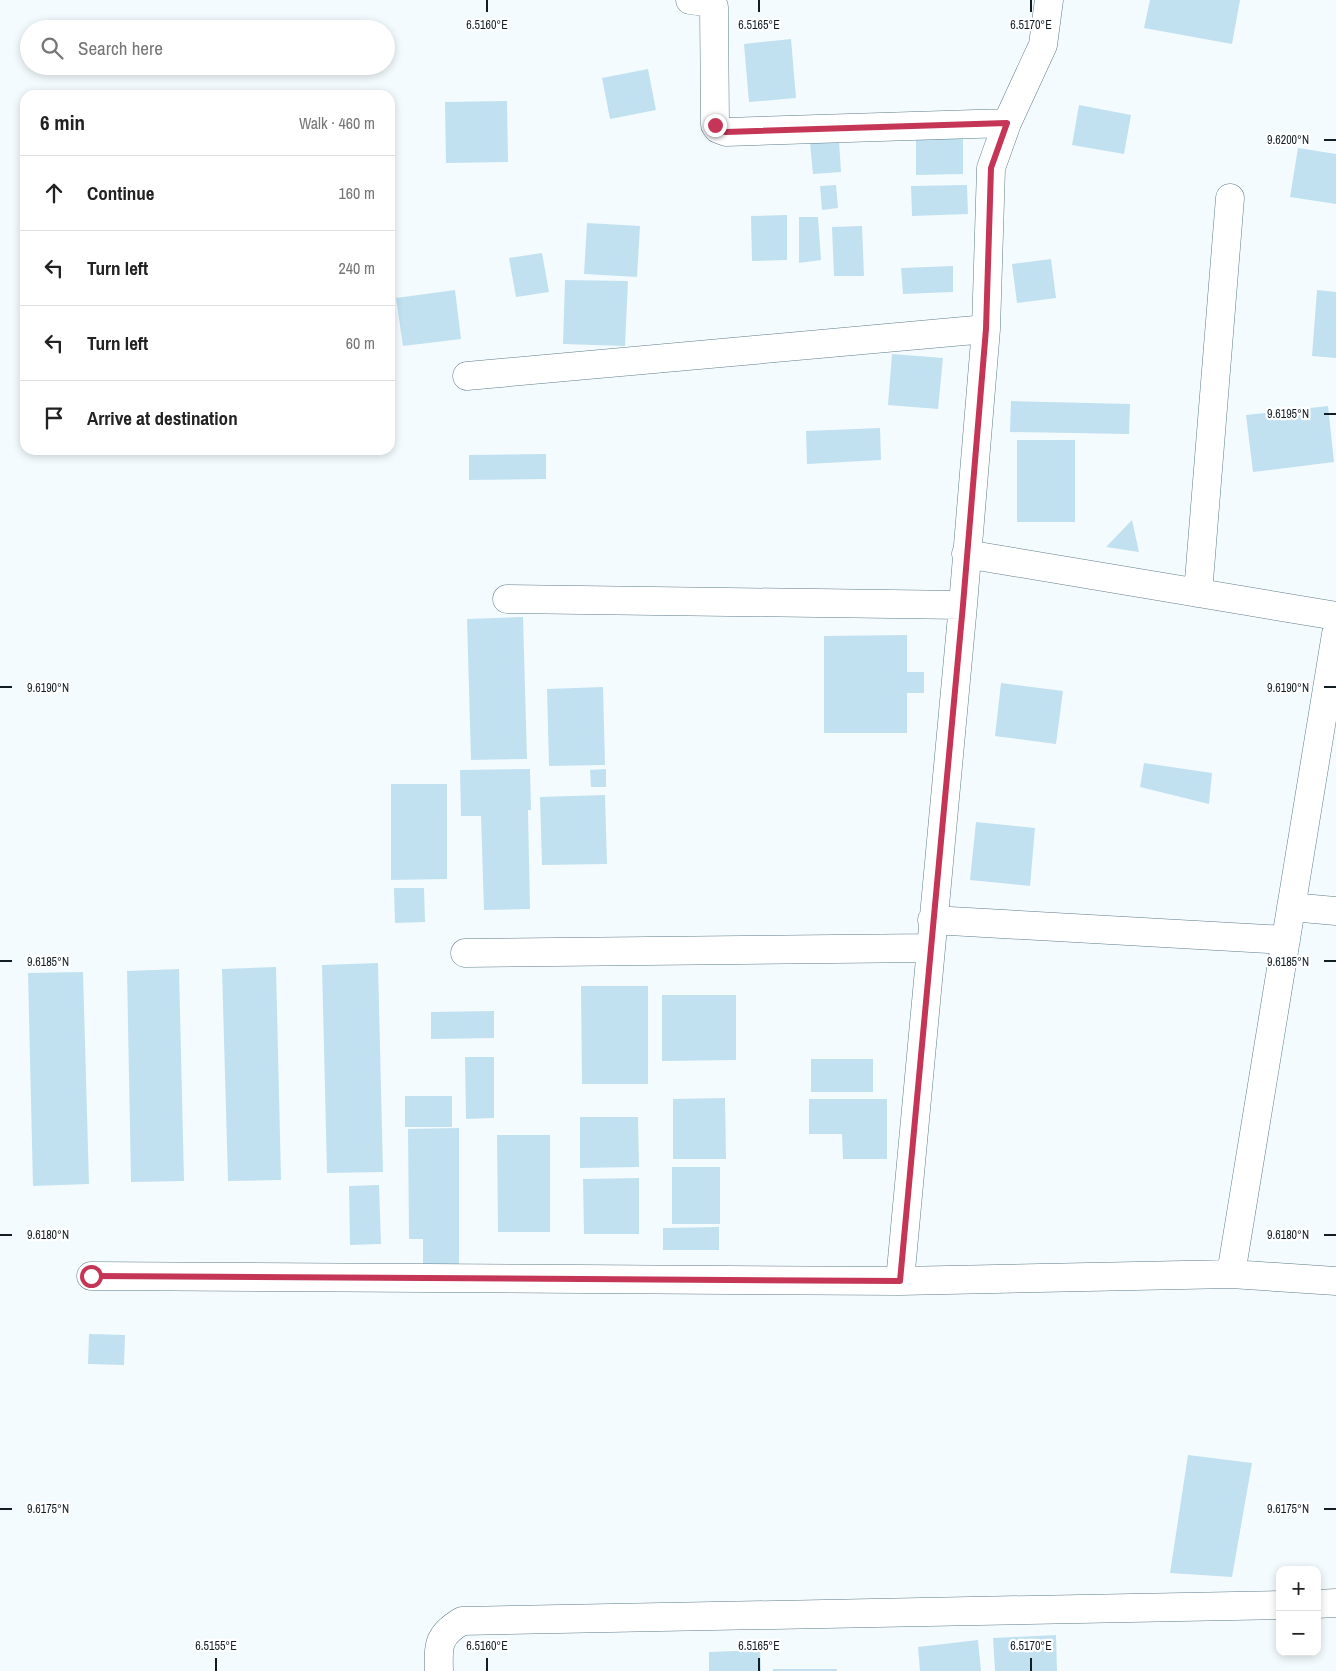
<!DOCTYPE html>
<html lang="en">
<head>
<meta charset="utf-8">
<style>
	:root { --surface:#fff; --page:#f6f6f6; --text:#222; --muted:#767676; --line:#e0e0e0 }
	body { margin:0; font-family:"Archivo Narrow",sans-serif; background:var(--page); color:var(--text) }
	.controls { position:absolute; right:15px; bottom:15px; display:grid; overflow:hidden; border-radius:10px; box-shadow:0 2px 8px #0003 }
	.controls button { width:45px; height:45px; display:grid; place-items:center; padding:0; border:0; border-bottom:1px solid var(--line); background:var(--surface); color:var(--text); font:25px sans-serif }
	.stop { position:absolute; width:15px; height:15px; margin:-11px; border:4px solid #c53656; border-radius:50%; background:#fff }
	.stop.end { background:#c53656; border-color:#fff; box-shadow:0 1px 5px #0008 }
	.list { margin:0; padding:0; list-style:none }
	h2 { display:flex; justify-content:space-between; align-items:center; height:65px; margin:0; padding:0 20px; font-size:21px }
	h2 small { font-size:16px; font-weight:400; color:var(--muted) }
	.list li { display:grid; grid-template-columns:32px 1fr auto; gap:15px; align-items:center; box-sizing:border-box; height:75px; padding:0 20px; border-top:1px solid var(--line) }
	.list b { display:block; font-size:19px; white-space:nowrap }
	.list em { font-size:16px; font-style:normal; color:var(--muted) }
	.icon { flex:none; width:28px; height:28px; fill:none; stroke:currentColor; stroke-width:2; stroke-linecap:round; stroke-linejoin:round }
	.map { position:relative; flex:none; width:1336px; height:1671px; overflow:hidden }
	.search { position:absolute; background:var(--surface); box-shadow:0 2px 8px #0003; left:20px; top:20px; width:375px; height:55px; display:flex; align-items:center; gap:12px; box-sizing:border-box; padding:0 18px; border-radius:28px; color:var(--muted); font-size:19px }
	.panel { position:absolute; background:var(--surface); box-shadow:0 2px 8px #0003; left:20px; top:90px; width:375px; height:365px; border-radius:15px }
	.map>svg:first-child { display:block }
	.building { fill:#c1e1f1 }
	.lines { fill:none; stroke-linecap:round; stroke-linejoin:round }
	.minor-casing { stroke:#5f7d8b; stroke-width:29 }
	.minor { stroke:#fff; stroke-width:28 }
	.route { stroke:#c53656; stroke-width:6 }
	.ticks { fill:none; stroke:#121e24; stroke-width:2 }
	.ticks-label { font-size:12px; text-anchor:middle; fill:#121e24; stroke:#fff; stroke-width:4.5; stroke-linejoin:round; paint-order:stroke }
</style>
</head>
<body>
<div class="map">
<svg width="1336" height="1671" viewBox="0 0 1336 1671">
	<rect width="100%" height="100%" fill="#f4fbfe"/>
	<path class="building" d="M1150 0H1240L1232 44 1144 28Z
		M791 39 796 98 749 102 744 44Z
		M648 69 656 110 610 119 602 78Z
		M507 101 508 162 446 163 445 102Z
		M1079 105 1131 115 1124 154 1072 145Z
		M963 138V174L916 175V139Z
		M839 141 841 172 813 174 810 143Z
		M1298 148 1336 154V204L1290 197Z
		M836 185 838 208 822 210 820 186Z
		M967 185 968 214 912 216 911 186Z
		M787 215V260L752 261 751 216Z
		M799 217H818L821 260 799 263Z
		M587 223 640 226 637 277 584 274Z
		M862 226 864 276H834L832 227Z
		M542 253 549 292 516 297 509 258Z
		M1051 259 1056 298 1017 303 1012 264Z
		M953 266V292L903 294 901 268Z
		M565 280 628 281 625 346 563 344Z
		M455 290 461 339 403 346 396 298Z
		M1317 290 1336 292V358L1312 356Z
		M892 354 943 358 938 409 888 405Z
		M1011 401 1130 404 1129 434 1010 432Z
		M1328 406 1334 462 1253 472 1246 415Z
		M880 428 881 460 807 464 806 431Z
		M1017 440H1075V522H1017Z
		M546 454V479L469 480V455Z
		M1132 520 1139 552 1106 547Z
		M523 617 527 759 471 760 467 619Z
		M907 635V672H924V693H907V733H824V636Z
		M1001 683 1063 691 1056 744 995 736Z
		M603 687 605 765 549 766 547 689Z
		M1144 763 1212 773 1209 804 1140 787Z
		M530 769 531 810H528L530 909 484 910 481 816H461L460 770Z
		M606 769V787H591L590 770Z
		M391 784H447V879L391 880Z
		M605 795 607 864 542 865 540 797Z
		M976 822 1035 828 1030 886 970 880Z
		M394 888H424L425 922 395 923Z
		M378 963 383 1172 327 1173 322 965Z
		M276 967 281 1180 228 1181 222 969Z
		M179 969 184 1181 131 1182 127 971Z
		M83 972 89 1184 33 1186 28 973Z
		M581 986H648V1084H582Z
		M662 995H736V1060L662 1061Z
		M494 1011V1038L431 1039V1012Z
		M465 1057H494V1118L466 1119Z
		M811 1059H873V1092H811Z
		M405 1096H452V1127H405Z
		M725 1098 726 1159H673V1099Z
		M809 1099H887V1159H843L842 1134H809Z
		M580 1117H638L639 1167 580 1168Z
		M459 1128V1264L423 1265V1239H409L408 1129Z
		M497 1135H550V1232H498Z
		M672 1167H720V1224H672Z
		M639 1178V1234H584L583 1179Z
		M379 1185 381 1244 350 1245 349 1186Z
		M719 1227V1250H663V1228Z
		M89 1334 125 1335 124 1365 88 1364Z
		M1188 1455 1252 1463 1232 1577 1170 1573Z
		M1056 1635 1057 1671H995L993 1638Z
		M978 1640 981 1671H920L918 1647Z
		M760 1650 761 1671H709V1652Z
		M773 1669H837V1671H773Z"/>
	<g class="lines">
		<defs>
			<path id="minor" d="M690 0 705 2 714 7 715 125 718 129 726 132 1007 123
				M467 376 986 329
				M966 554 1336 616
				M1198 593 1230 198
				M507 599 963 605
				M1291 907 1336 911
				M932 920 1286 940
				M465 953 930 948
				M1231 1274 1336 634
				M91 1276 900 1281 1231 1274 1336 1281
				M900 1281 963 605 986 329 991 168 1007 123 1043 45 1049 0
				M1317 1604 1336 1603
				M439 1671C438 1645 438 1635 462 1621L1280 1605"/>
		</defs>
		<use href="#minor" class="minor-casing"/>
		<use href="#minor" class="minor"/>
	</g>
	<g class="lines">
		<path class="route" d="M91 1276 900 1281 963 605 986 329 991 168 1007 123 726 132 718 130 715 125"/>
	</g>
	<path class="ticks" d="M487 0V12M759 0V12M1031 0V12M1324 140H1336M1324 414H1336M0 687H12M1324 687H1336M0 961H12M1324 961H1336M0 1235H12M1324 1235H1336M0 1509H12M1324 1509H1336M216 1658V1671M487 1658V1671M759 1658V1671M1031 1658V1671"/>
	<g class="ticks-label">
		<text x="487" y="29">6.5160°E</text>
		<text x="759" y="29">6.5165°E</text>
		<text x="1031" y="29">6.5170°E</text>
		<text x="1288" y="144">9.6200°N</text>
		<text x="1288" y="418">9.6195°N</text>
		<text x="48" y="692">9.6190°N</text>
		<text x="1288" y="692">9.6190°N</text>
		<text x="48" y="966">9.6185°N</text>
		<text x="1288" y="966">9.6185°N</text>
		<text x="48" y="1239">9.6180°N</text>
		<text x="1288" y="1239">9.6180°N</text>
		<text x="48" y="1513">9.6175°N</text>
		<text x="1288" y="1513">9.6175°N</text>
		<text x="216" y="1650">6.5155°E</text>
		<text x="487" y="1650">6.5160°E</text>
		<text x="759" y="1650">6.5165°E</text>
		<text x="1031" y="1650">6.5170°E</text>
	</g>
</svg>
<div class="controls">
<button>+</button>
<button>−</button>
</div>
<div class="stop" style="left:91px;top:1276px"></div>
<div class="stop end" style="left:715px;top:125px"></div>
<div class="search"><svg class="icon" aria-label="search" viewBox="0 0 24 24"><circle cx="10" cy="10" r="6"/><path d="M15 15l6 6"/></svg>Search here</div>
<section class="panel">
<h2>6 min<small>Walk · 460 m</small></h2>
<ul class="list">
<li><svg class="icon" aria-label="ahead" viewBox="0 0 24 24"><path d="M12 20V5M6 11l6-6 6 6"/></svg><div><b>Continue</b></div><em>160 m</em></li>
<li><svg class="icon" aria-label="left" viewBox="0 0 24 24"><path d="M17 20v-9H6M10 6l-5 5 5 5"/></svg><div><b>Turn left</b></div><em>240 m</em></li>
<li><svg class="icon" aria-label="left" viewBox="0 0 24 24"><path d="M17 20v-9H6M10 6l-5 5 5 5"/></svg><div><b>Turn left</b></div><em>60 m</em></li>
<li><svg class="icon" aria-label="arrive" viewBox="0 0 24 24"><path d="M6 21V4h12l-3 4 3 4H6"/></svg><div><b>Arrive at destination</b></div></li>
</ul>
</section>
</div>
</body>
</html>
